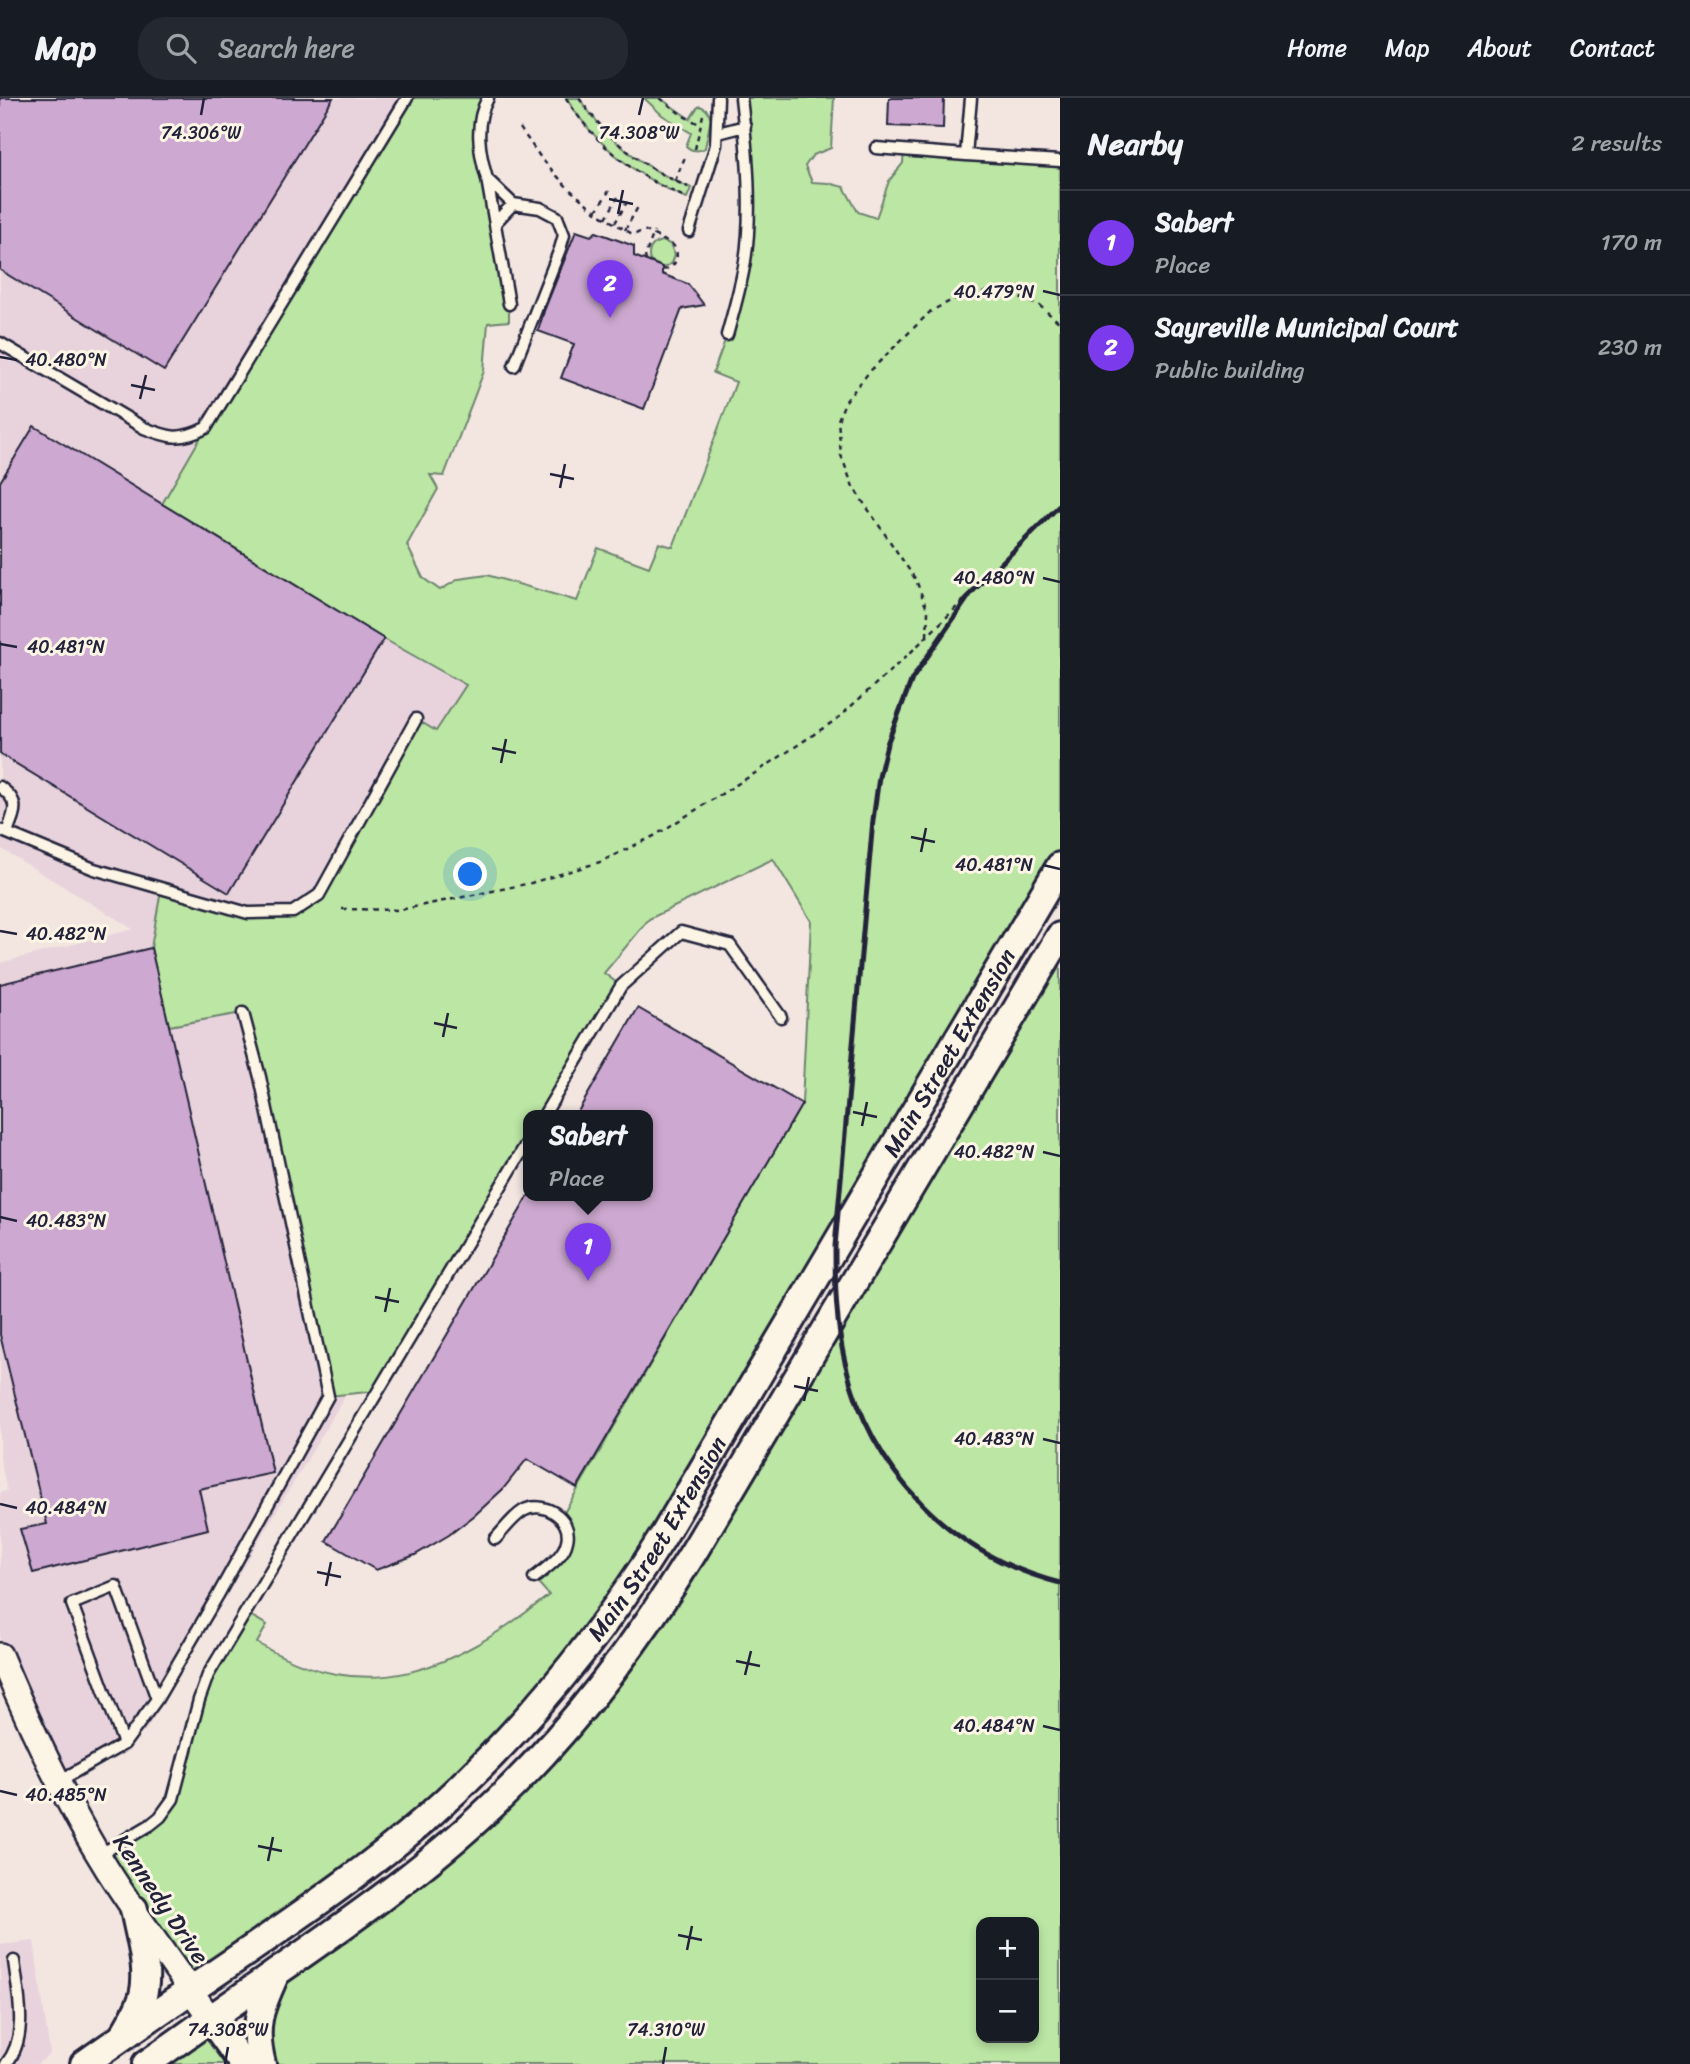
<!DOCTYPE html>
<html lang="en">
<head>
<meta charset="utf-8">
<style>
	:root { --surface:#171b24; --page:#242831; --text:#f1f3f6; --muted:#9ea1a6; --line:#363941; --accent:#7c3aed }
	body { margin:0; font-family:Sriracha,sans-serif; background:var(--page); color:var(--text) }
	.controls { position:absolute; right:21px; bottom:21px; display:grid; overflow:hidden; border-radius:14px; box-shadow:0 4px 10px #0003 }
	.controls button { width:63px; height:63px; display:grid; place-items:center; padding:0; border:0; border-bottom:2px solid var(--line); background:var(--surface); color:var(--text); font:35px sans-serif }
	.you { position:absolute; left:471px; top:777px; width:24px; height:24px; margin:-18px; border:5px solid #fff; border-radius:50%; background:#1a73e8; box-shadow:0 0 0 10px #1a73e833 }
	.badge { display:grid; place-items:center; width:46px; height:46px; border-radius:50%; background:var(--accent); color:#fff; font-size:23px; font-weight:700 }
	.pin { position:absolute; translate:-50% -58px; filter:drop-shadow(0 2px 4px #0008) }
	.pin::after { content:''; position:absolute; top:37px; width:24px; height:21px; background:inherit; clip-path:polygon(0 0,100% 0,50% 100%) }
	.popup { position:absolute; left:523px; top:1012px; width:130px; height:91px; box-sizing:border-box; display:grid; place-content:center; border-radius:14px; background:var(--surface); filter:drop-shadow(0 2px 5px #0005); font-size:23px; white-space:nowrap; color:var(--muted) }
	.popup b { font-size:26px; color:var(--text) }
	.popup::after { content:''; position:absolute; left:50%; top:100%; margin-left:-14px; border:14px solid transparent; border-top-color:var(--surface) }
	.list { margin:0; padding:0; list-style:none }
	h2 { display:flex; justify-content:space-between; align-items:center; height:91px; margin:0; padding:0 28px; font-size:30px }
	h2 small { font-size:23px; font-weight:400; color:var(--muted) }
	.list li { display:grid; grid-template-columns:46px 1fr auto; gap:21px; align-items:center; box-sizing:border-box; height:105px; padding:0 28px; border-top:2px solid var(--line) }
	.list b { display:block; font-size:26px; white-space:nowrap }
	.list p { margin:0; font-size:23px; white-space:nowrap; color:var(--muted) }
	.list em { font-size:23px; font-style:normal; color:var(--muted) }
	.icon { flex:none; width:38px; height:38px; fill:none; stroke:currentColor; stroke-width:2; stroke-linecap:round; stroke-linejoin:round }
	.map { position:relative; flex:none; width:1060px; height:1966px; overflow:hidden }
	header { display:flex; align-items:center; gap:42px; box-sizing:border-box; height:98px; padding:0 35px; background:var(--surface); border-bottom:2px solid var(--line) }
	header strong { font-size:33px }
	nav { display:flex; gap:38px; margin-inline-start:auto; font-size:24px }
	.search { width:490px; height:63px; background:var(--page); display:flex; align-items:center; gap:18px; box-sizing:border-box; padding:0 24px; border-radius:28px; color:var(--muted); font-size:26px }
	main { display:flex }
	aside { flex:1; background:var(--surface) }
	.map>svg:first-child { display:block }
	.built { fill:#e8d3dc }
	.green { fill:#bbe6a3; stroke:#6e846f; stroke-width:2; fill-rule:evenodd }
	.building { fill:#cda8d0; stroke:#22223b; stroke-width:2 }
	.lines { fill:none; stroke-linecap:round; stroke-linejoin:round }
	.service-casing { stroke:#22223b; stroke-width:15 }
	.tertiary-casing { stroke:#22223b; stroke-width:28 }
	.secondary-casing { stroke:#22223b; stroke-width:32 }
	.path { stroke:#22223b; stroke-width:2.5; stroke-dasharray:5 5; stroke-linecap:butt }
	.service { stroke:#fcf5e5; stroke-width:10 }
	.tertiary { stroke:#fcf5e5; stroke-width:23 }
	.secondary { stroke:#fcf5e5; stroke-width:26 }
	.rail { stroke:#22223b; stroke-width:5 }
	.ticks { fill:none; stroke:#22223b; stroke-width:2.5 }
	.labels { text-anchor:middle; stroke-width:6; stroke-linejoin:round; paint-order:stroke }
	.street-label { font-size:24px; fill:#22223b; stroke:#fcf5e5 }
	.ticks-label { font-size:18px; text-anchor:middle; fill:#22223b; stroke:#fcf5e5; stroke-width:6; stroke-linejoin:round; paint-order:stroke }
</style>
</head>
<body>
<header>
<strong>Map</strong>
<div class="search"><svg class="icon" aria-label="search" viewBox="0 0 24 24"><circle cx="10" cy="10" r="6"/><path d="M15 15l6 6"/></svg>Search here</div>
<nav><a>Home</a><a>Map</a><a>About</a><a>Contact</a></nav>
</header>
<main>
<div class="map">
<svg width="1060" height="1966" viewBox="0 0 1060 1966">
	<rect width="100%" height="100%" fill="#f3e6e1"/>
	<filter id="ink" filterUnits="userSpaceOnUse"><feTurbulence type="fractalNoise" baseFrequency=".0143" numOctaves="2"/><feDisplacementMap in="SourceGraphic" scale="14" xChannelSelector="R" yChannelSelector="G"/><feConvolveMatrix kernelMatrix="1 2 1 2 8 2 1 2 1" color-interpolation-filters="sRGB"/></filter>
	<g filter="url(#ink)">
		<path class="built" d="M0 0H425L206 330 467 587 436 633 347 1295 145 1634 58 1683 0 1557V1394L7 1393 0 1361V865L133 831 0 750Z
			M34 1843 50 1956 37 1966H0V1847Z"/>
		<path class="green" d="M407 0H488L479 19 509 206V223L488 225 484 273 444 378 430 377 438 391 407 447 423 480 440 492 459 481 487 477 577 503 598 450 649 469 659 445 673 449 736 284 713 275 727 237 747 135 741 0H834L831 50 813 57 805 68 812 84 828 85 844 89 858 114 876 120 889 83 903 65 904 52 1060 63V768L662 1440 513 1636 191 1892 99 1757 167 1710 199 1602 246 1515 267 1527 257 1545C371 1612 454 1571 549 1497L534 1480 565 1449 561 1420 802 1005 811 823 773 761 649 821 604 875 621 888 544 1017H528V1043L378 1293 328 1298 242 915 169 928 151 850 161 792 248 815 293 814 319 797 416 621 436 633 466 587 384 541 162 406 206 330Z
			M566 0H579C609 44 642 69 691 90L687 100C637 79 595 47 566 0Z
			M644 0H660L690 21 697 10 700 8 706 11 711 20 705 50C699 54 691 53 686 48L691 35 662 17Z
			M662 143 670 146 675 157 672 165 663 170 650 163C647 153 651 145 662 143Z
			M1060 838V1966H262L264 1903 583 1610ZM981 1824H1034V1940H981Z
			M210 1920 243 1966H146Z"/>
		<path class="building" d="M0 0H333L164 273 0 172Z
			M889 0H944L943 30 888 28Z
			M576 133 591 138 596 134 634 148V158L662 169V176L688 186 704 207 682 211 644 311 561 280 574 246 538 233 544 213Z
			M34 328 384 541 229 795 0 656V384Z
			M151 850 273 1375 199 1391 208 1431 33 1475 20 1431 47 1426 0 1237V886Z
			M638 910 802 1006 577 1390 527 1361 503 1391 475 1417 449 1437 415 1457 376 1472 326 1443 529 1097H648V1017H576Z"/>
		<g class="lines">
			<defs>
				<path id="service" d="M488 0C474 25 479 54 487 81L509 206
					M971 0 966 57 1060 63
					M718 35 745 28
					M876 50 966 57
					M487 81 513 106 540 110 557 119 564 137 560 151 514 268
					M495 125 513 106
					M689 133 716 47 718 0
					M727 237C734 212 741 188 745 163 753 113 747 50 741 0
					M0 245 144 330C170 340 180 343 206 330L407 0
					M0 689C21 704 15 713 7 734
					M0 732 94 771 248 815 293 814 319 797 416 621
					M544 1017 621 888 681 834 730 847 781 919
					M495 1441C504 1432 512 1420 523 1413 542 1401 573 1420 567 1443 564 1459 546 1470 534 1480
					M124 1646 72 1506 116 1488 157 1601
					M59 1683 124 1646 157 1601 218 1497 328 1298 260 979 243 915
					M99 1757 150 1727 160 1719 173 1701 199 1602 208 1577 528 1043
					M6 1966C29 1939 18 1895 14 1863"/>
				<path id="tertiary" d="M0 1557C31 1631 65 1704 107 1771 139 1822 176 1871 210 1920"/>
				<g id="secondary">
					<path d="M210 1920 243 1966"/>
					<path d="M124 1936C130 1925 138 1913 142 1901 151 1873 139 1838 134 1811"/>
					<path id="s1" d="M84 1966C140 1926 197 1888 254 1849 312 1809 371 1768 424 1722 517 1640 596 1545 662 1440L1060 768"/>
					<path d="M146 1966C185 1939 223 1911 263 1884 336 1833 411 1782 478 1721 563 1644 633 1552 693 1455L1060 838"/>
					<path d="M262 1966C252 1928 260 1910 276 1875"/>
				</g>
			</defs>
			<use href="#service" class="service-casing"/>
			<use href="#tertiary" class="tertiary-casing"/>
			<use href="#secondary" class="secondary-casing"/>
			<path class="path" d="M566 0C594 46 635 78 685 99
				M579 0C609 43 641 68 688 89
				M660 0 682 17 701 27
				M520 30 541 60 568 90 599 116 634 137 644 132 673 147C681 158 676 170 662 172
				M695 51 703 17
				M675 83 685 59
				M596 113 609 93
				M606 120 618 99
				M615 125 627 104
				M625 132 638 109
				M646 163 645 158 654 134
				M927 538 928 514 916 482 853 389 841 357 838 322 845 304 870 273 931 213 962 197 1002 192 1040 208 1060 225
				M342 811 400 812 531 785 600 764 654 738 760 672 837 621 911 554 971 495"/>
			<use href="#service" class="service"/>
			<use href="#tertiary" class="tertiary"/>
			<use href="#secondary" class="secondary"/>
			<path class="rail" d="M1060 407 971 495 912 581 887 646 879 679 873 722 835 1148C835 1187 836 1226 845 1264 870 1373 952 1458 1060 1485"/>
		</g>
	</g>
	<path class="ticks" d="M201 17 204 0M639 17 643 0M609 101 633 106M618 116 623 92M1043 193 1060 197M0 259 17 262M131 287 155 292M140 301 146 277M550 376 574 381M560 390 565 366M1043 480 1060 484M0 546 17 549M492 650 516 655M501 665 506 641M911 739 935 744M921 754 926 730M1043 767 1060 771M0 833 17 836M434 925 457 930M443 939 448 915M853 1014 877 1019M862 1028 867 1004M1043 1054 1060 1058M0 1119 17 1123M375 1199 399 1204M385 1214 390 1190M794 1288 818 1293M804 1303 809 1279M1043 1341 1060 1345M0 1406 17 1410M317 1474 341 1479M326 1488 331 1464M736 1563 760 1568M745 1577 751 1553M1043 1628 1060 1632M0 1693 17 1697M258 1748 282 1753M268 1763 273 1739M678 1837 702 1842M687 1852 692 1828M225 1966 228 1949M663 1966 666 1949"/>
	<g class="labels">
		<g class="street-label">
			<text dy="8" stroke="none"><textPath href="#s1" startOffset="1353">Main Street Extension</textPath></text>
			<text dy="8" stroke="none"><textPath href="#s1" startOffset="786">Main Street Extension</textPath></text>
			<text transform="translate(161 1801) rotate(56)" y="8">Kennedy Drive</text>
		</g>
	</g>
	<g class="ticks-label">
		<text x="201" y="41">74.306°W</text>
		<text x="639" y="41">74.308°W</text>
		<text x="994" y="200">40.479°N</text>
		<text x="66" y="268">40.480°N</text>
		<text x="994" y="486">40.480°N</text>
		<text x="66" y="555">40.481°N</text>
		<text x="994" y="773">40.481°N</text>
		<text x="66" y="842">40.482°N</text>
		<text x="994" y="1060">40.482°N</text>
		<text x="66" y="1129">40.483°N</text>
		<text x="994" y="1347">40.483°N</text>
		<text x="66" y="1416">40.484°N</text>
		<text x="994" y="1634">40.484°N</text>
		<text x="66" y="1703">40.485°N</text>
		<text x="228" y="1938">74.308°W</text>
		<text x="666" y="1938">74.310°W</text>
	</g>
</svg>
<div class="controls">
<button>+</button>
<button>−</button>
</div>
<div class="you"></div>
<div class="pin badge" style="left:588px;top:1183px">1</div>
<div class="popup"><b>Sabert</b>Place</div>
<div class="pin badge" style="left:610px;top:220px">2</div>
</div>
<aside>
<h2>Nearby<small>2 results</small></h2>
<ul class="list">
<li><span class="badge">1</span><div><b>Sabert</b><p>Place</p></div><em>170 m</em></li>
<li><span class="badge">2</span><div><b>Sayreville Municipal Court</b><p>Public building</p></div><em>230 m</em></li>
</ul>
</aside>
</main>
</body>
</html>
